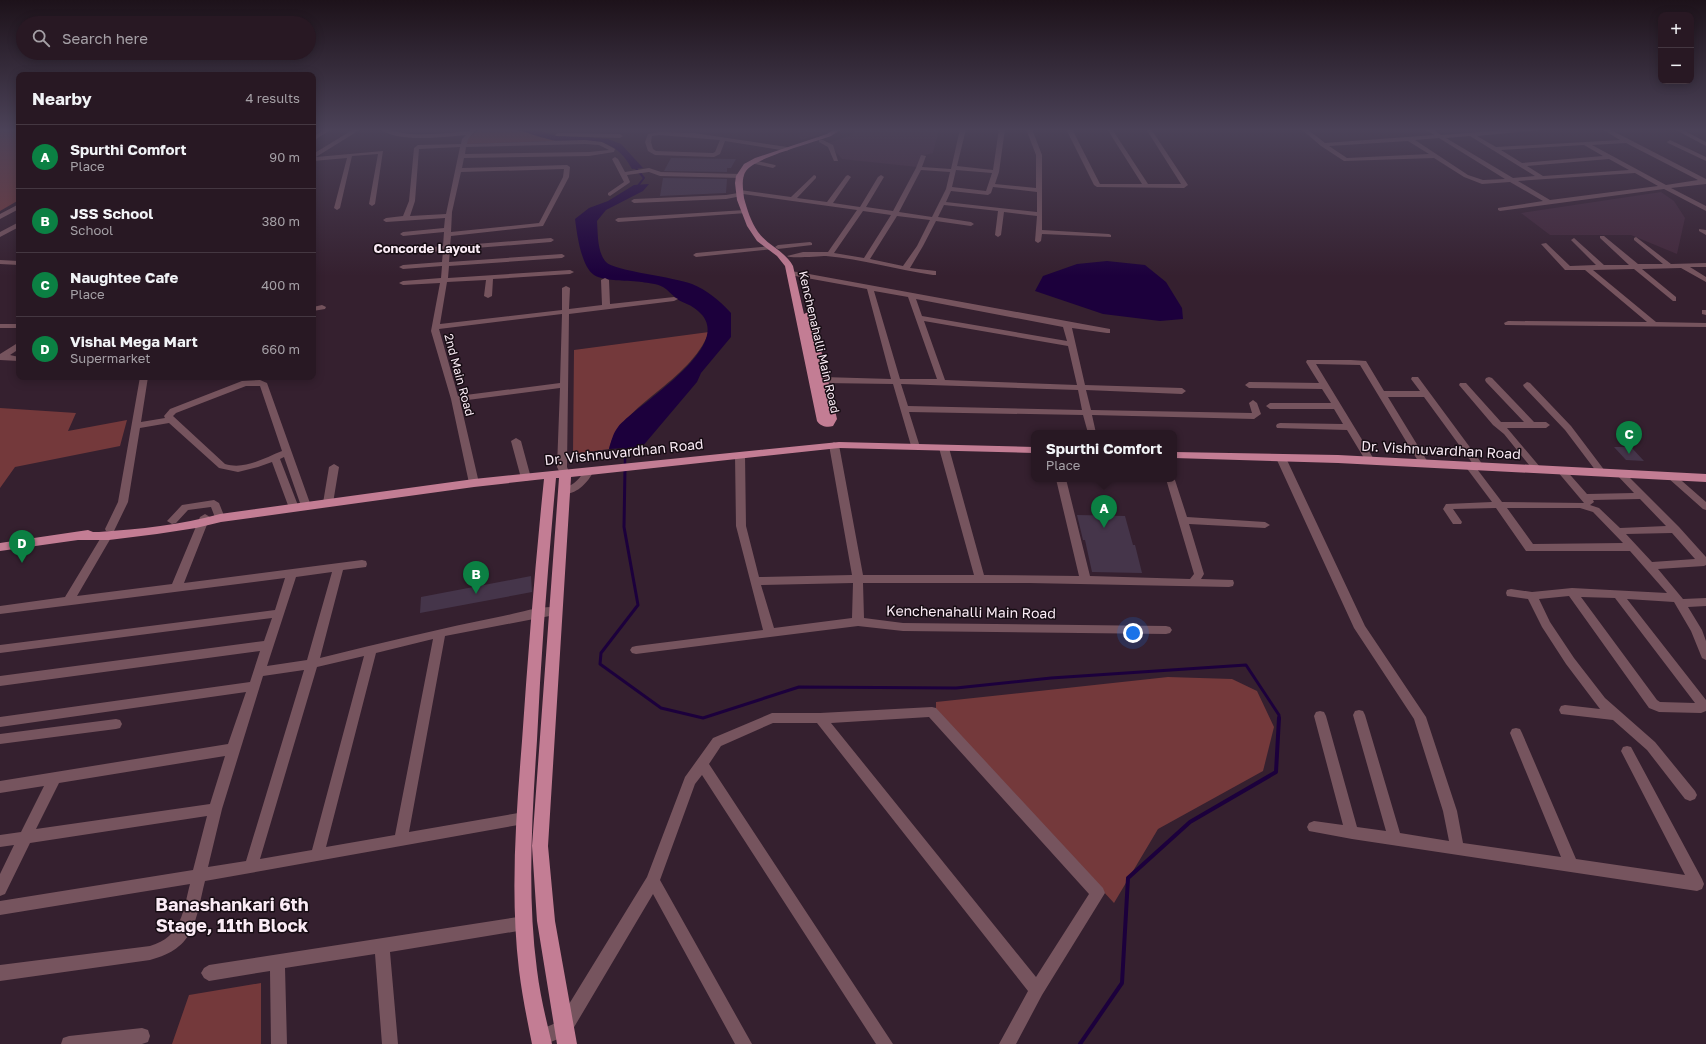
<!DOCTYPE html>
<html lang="en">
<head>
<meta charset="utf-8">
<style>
	:root { --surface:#281823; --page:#342530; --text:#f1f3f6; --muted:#a5a0a6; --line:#443741; --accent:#0b8043 }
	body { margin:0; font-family:"Golos Text",sans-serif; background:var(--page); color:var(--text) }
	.controls { position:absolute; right:12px; top:12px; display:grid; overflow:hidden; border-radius:8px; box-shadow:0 2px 10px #0003 }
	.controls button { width:36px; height:36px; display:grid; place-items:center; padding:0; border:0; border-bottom:1px solid var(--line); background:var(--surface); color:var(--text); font:20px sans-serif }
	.you { position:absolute; left:1133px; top:633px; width:14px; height:14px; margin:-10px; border:3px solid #fff; border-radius:50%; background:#1a73e8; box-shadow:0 0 0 6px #1a73e833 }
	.badge { display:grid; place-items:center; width:26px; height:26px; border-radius:50%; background:var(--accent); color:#fff; font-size:13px; font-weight:700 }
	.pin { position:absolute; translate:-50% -33px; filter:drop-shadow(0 1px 2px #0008) }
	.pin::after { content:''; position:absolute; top:21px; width:14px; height:12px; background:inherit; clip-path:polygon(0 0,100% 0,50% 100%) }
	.popup { position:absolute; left:1031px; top:430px; width:146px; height:52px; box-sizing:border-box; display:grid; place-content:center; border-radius:8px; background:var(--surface); filter:drop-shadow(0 1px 3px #0005); font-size:13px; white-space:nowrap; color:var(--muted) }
	.popup b { font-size:15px; color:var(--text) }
	.popup::after { content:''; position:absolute; left:50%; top:100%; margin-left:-8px; border:8px solid transparent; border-top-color:var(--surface) }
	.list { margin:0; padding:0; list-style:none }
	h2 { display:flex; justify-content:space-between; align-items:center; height:52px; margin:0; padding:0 16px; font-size:17px }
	h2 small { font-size:13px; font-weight:400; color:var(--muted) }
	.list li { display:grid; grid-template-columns:26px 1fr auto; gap:12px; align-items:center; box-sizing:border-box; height:64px; padding:0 16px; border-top:1px solid var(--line) }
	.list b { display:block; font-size:15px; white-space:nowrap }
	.list p { margin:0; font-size:13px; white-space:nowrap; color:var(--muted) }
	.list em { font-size:13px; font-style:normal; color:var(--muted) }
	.icon { flex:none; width:22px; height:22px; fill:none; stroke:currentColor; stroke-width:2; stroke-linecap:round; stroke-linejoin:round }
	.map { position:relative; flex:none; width:1706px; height:1044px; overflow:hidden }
	.search { position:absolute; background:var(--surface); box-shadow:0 2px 10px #0003; left:16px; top:16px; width:300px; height:44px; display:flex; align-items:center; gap:10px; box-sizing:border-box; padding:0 14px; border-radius:22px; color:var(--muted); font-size:15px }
	.panel { position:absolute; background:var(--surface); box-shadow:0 2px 10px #0003; left:16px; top:72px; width:300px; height:308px; border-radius:8px }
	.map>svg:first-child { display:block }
	.built { fill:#43283b }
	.green { fill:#74393b }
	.water { fill:#1c003c }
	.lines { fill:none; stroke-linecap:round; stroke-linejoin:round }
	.stream-far3 { stroke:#1c003c; stroke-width:2 }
	.stream-far2 { stroke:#1c003c; stroke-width:2.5 }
	.stream-far1 { stroke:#1c003c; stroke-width:3 }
	.stream { stroke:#1c003c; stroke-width:4 }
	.building { fill:#45354a }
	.minor { fill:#76545e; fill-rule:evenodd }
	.major { fill:#c37d94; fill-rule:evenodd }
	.labels { text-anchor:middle; stroke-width:3; stroke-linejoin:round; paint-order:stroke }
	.far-street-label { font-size:12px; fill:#faebf5; stroke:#170d14 }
	.far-neighbourhood-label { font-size:13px; font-weight:bold; fill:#faebf5; stroke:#170d14 }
	.street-label { font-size:14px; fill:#faebf5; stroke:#170d14 }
	.near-neighbourhood-label { font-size:18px; font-weight:bold; fill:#faebf5; stroke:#170d14 }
</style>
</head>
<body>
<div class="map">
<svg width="1706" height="1044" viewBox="0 0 1706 1044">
	<rect width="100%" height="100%" fill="#35202f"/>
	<path class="built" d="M799 129H830L822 134 800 140Z
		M856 129H939L933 153 921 156 917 167 842 159 828 143 852 135Z
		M1661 192 1674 201 1685 218 1677 254 1631 235H1550L1521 213Z"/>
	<path class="green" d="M0 129H19V200L0 211Z
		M480 129 519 130 555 141 466 144 467 139Z
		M709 332C690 382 620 405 609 449L573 454 574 350Z
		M0 408 76 413 68 431 127 420 120 446 15 467 0 488Z
		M1168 677 1232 679 1257 691 1274 727 1263 771 1158 829 1114 903 936 711V702Z
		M261 983V1044H172L189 995Z"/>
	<path class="water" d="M511 129H534L553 135 608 139 621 144 643 168 632 169C612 132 589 144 554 140 539 138 526 131 511 129Z
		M649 184 643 191 606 210 597 221C598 234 597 252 606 262 614 271 675 277 692 284 707 290 719 300 731 313V337L701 373 697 382 642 447 609 449C611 442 613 433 618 427 637 404 739 345 698 311 692 305 683 303 677 299 672 295 668 290 663 287 658 284 648 283 642 282 630 280 605 282 594 275 581 266 577 234 575 219L589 208 608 201 634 185Z
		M1107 261 1145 265 1166 282 1182 308 1183 319 1160 321 1103 314 1035 291 1043 276 1077 264Z"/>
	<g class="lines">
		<path class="stream-far3" d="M634 166 644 178 637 187"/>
		<path class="stream-far2" d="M625 469V449L627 446"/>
		<path class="stream-far1" d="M625 468 624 527 638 605 601 653 600 664 661 708 703 718 799 687 956 688 1051 678 1246 665 1279 715V719"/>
		<path class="stream" d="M1080 1044 1122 983 1128 878 1190 822 1276 772 1279 718"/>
	</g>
	<path class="building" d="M671 158 736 159 731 168H727V172L664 171Z
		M663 178 727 179 726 193 660 196Z
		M1614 447H1631L1644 461 1626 460Z
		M1077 515 1125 516 1133 545H1135L1142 573 1092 572 1085 540H1083Z
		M531 576 532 592 420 613 421 597Z"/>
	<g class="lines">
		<path class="minor" d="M325 129H332L313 141V137Z
			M354 129H361L316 157 383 151 375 204 372 206 369 204 378 154 352 156 340 208 337 210 334 208 347 158 313 161V154Z
			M379 129C389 129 399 133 410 134 429 135 450 133 469 131L471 129H477L468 139 467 144 585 140 602 142 615 149 614 152 589 156 464 158 462 168 567 165 570 167 569 177 543 226 451 236 450 246 551 238 554 240 551 242 450 250 449 262 562 254 565 256 562 258 449 266 448 278 570 270 574 272 570 274 493 279 492 296 488 298 484 296 486 280 447 282 440 324 562 310V288L566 286 570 288 569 309 602 305 601 280 605 278 609 280 610 304 674 297 678 299 674 301 569 314 567 467 570 475 568 477H562L557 467 560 388 460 401 479 483 474 486 469 483 451 399 431 331 440 283 403 285 399 283 403 281 441 278 442 266 403 269 399 267 403 265 442 262 443 251 398 254 395 252 398 250 443 246 444 232 403 236 400 234 403 232 444 228 445 218 386 222 383 220 386 218 403 216 409 201 414 148 418 145 461 144 462 139 466 135C441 137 400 143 379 129ZM585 144 599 145 609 150 589 152 465 154 466 147ZM460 147 446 214 410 216 415 201 419 149ZM564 169 563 177 539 223 451 232 452 212 461 172ZM562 314 560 383 458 396 439 329Z
			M960 129H966L957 166 993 170 999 129H1005L999 172 995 184 1036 188V155L1026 129H1032L1042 155V230L1109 234 1111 235V237L1042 234 1041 241 1038 243 1035 241 1037 216 1004 212 1001 235 998 237 995 235 998 211 944 205 938 217 971 222 974 224 971 226 936 221 923 246 910 268 936 271V275H933C897 270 862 259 826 256 818 256 791 259 787 256L803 252H828L857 210 743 194 742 196 726 199 634 203 631 201 634 199 726 195 738 193 737 192 740 190 791 197 814 175 816 176V178L797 198 827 202 846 176 848 175 851 177 833 203 860 207 878 177 881 175 884 177 866 207 893 211 916 168 921 155 926 156 922 167 951 169ZM921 170 950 172 946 189 932 217 899 212ZM956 170 992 173 986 191 952 187ZM993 187 1037 192V212L946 202 951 191 988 195 991 193ZM863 211 891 215 864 258 834 253ZM897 216 930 220 917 246 903 266 870 259Z
			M1066 129H1072L1100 184H1142L1107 129H1112L1148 184H1181L1146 129H1151L1188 185 1184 188 1097 187 1094 185Z
			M1301 129H1307L1325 143 1434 135 1425 129H1432L1441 135 1518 129H1550L1477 136 1496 147 1620 140 1602 129H1609L1706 179V184L1671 188 1706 206V211L1664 189 1500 211 1498 210V208L1543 201 1510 182 1482 184 1464 177 1434 158 1344 161 1321 146ZM1470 136 1535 176 1513 178 1446 138ZM1439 138 1505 179 1483 180 1468 175 1415 140ZM1408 141 1429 154 1347 158 1329 146ZM1626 143 1698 180 1666 185 1592 145ZM1584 145 1603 156 1522 163 1501 150ZM1609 159 1629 170 1543 176 1527 166ZM1635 173 1658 186 1550 200 1518 181Z
			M1674 129H1681L1706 142V146Z
			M659 132 694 133 787 147 790 149 787 151 725 141 720 154 714 157 655 155 648 151 645 142 648 134ZM659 135 720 140 715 152 713 153 656 151 653 149 651 142 652 136Z
			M558 133 620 134 623 136 620 138 556 136 555 135Z
			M819 140H823L833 145 838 161H834L828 147 819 142Z
			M1670 140 1706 157V161L1668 143 1667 142Z
			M615 157 618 159 625 172 649 168 661 172 741 174 744 176 741 178 660 176 649 172 627 175 630 182 629 183 610 196 608 195V193L624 182 612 159Z
			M757 161 775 165 776 166 773 168 755 164 754 163Z
			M19 204V209L0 219V214Z
			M745 210 747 211V213L618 222 615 220 618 218Z
			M19 222V227L0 237V232Z
			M1699 229 1706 230V235L1699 231Z
			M1600 236H1604L1638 264H1663L1634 240V238L1636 237 1671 264 1706 263V267H1690L1706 277V282L1681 268 1642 269 1676 297V301H1673L1634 269 1593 270 1656 322 1706 323V327L1505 325 1504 323 1508 321 1647 322 1585 270H1565L1541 244 1546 243 1570 266 1596 265 1571 240 1574 238 1604 265H1629L1600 238Z
			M810 242 812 243V245L778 249 775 247 778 245Z
			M771 246 774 248 773 249 696 257 693 255 696 253Z
			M0 260 19 261V265L0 264Z
			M787 271 798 272 1110 329V333H1107L1072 328 1085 385 1182 388 1186 391 1182 394 1086 390 1091 410 1252 413 1249 403 1253 400 1257 403 1261 414 1254 419 1092 415 1096 433H1088L1083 415 909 412 920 447 918 449H912L893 384 823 383 819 380 823 377 891 379 867 289 790 275H787ZM874 291 908 297 937 379H900ZM916 299 1063 327 1067 341 922 316ZM924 321 1068 346 1077 385 945 380ZM901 384 1078 390 1082 410 908 406Z
			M322 305 326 307 325 309 313 311V307Z
			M1702 310H1706V315L1702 314Z
			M0 324H19V328H0Z
			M16 344H19V349L10 355 19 357V361L0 360V354Z
			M1307 360H1351L1366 361 1384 391H1420L1411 379 1412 377H1418L1483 465 1485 467 1483 469H1477L1502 502 1584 503 1557 471 1562 468 1565 469 1587 494 1634 493 1616 474 1621 471 1624 472 1679 527 1706 557V565L1704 566 1658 569 1683 599 1706 598V606L1688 607 1702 630 1706 641V660L1702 658 1691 631 1674 602 1627 599 1706 700V711L1701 713 1659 712 1649 708 1569 596 1539 599 1550 622 1574 658 1605 698 1655 742 1695 791 1697 795 1695 799 1690 801 1685 799 1647 750 1613 720 1561 714 1559 710 1561 706 1565 705 1600 709 1566 664 1542 627 1528 599 1507 596 1506 593 1507 590 1511 589 1532 592 1572 588 1667 593 1630 551H1526L1496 508 1453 509 1462 522 1461 524H1453L1443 509 1446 504 1492 502 1465 466 1467 464H1473L1424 397H1388L1429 464 1424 467 1421 466 1360 365 1316 364 1375 461 1373 463H1367L1347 430 1277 428 1276 426 1277 424 1280 423 1343 424 1334 409H1270L1266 406 1270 403H1331L1322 389 1249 388 1245 385 1249 382 1319 383 1306 362ZM1640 499 1666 526 1620 528 1599 508 1590 505 1594 502 1593 500ZM1507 508H1580L1593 512 1623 543 1533 544ZM1672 533 1695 559 1652 562 1626 534ZM1581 597 1615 598 1695 703 1660 702 1657 700Z
			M140 377H148L141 422 165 418 164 416 170 409 242 381 260 380 267 383 311 506 309 508H303L301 506 284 457 280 459 299 508 294 511 289 508 272 462 258 467 238 472 219 468 169 423 140 428 128 502 114 531H106L105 529 118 502ZM246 386H260L282 451C264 458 245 470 225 464L173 416 176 413Z
			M1489 377 1492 378 1534 422H1546L1550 425 1546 428H1507L1540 467 1542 469 1540 471H1534L1504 434 1493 425 1459 385 1460 383H1466L1501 422H1524L1486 382 1485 380 1486 378Z
			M1527 382 1530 383 1571 426 1605 471 1607 473 1605 475H1599L1565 430 1524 387 1523 385Z
			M516 438 521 441 531 478 529 480 526 481 521 478 511 441Z
			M834 442 839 445 863 575H974L939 448 944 445 949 448 984 575 1079 576 1056 479H1066L1090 576 1190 579 1194 574 1166 479H1174V477L1187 517 1265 522 1270 525 1265 528 1189 524 1204 574 1201 579 1233 580 1234 583 1233 586 1229 587 1029 583H863L864 618 903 623 1166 626 1170 627 1172 630 1170 633 1166 634 903 631 858 626 636 654 632 653 630 650 632 647 636 646 763 630 736 526 735 455 737 453H743L745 455 746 526 759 577 852 575 829 445ZM853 583 852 618 774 628 761 585Z
			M1281 455 1286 458 1365 626 1426 717 1457 811 1463 843 1561 857 1510 733 1512 729 1516 728 1520 729 1522 733 1576 859 1685 875 1621 751 1623 747 1627 746 1631 747 1702 879 1704 884 1702 889 1697 891 1352 839 1309 831 1307 827 1309 823 1314 821 1343 825 1314 716 1316 712 1320 711 1324 712 1326 716 1357 827 1386 831 1353 715 1355 711 1359 710 1363 711 1365 715 1400 833 1449 841 1443 811 1414 719 1354 628 1276 458Z
			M334 464 339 467 333 503 328 506 323 503 329 467Z
			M588 469 593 472C588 483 574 497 561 493L559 491C562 487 567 487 571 485 578 481 581 476 585 470Z
			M1671 473 1674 474 1706 502V510L1703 509 1668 478 1666 476 1668 474Z
			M214 500 219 503 225 518 224 520H216L211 507 188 510 176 523 172 524 167 521 182 505Z
			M205 514 210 517 184 583 362 560 366 561 367 564 366 567 343 570 320 658C381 643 442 628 503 616 518 613 546 604 560 608L562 611 560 614 445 636 409 832 524 812 529 814 531 818 529 822 524 824 205 881C195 921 196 948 150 960L0 981V965L150 946C182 937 183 911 190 884L0 915V901L193 870 207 816 30 843 5 894 0 896V874L14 845 0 847V835L21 832 44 786 0 793V781L228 744 246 692 0 727V717L250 682 260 651 0 686V676L264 641 272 618 0 653V645L275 610 285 578 0 614V606L65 597 103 534 107 532 112 536 77 596 172 584 200 517ZM332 572 307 660 267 666 296 577ZM433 639 395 835 326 847 376 653ZM364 656 312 850 260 859 317 667ZM304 670 246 861 208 867 222 809 263 676ZM225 756 210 804 36 829 59 783Z
			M932 707 936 708 1103 888 1105 893 1042 995 1016 1044H999L1028 991 817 723H773L721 746 709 764 893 1044H876L702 775 695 784 660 880 752 1044H735L653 894 570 1034 546 1044H535L533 1038 535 1032 558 1022 647 877 685 777 713 738 772 713H820ZM929 717 1089 894 1036 977 831 723Z
			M116 719 120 720 122 724 120 728 116 729 0 744V734Z
			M524 916 529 918 531 923 529 928 524 930 390 952 398 1044H382L375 954 285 968 287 1044H271L270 971 209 981 204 978 201 973 204 968 209 965Z
			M142 1028 148 1030 150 1036 148 1042 142 1044H61L63 1038 69 1036Z"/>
		<path class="major" d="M834 129H842L831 136C813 143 756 157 746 171 741 178 743 189 744 198 747 209 751 222 758 232 768 246 785 251 793 266L804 314 808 312 813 315 837 419 833 426C827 428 820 426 817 421L785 266 777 256 757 241 747 226 737 200 735 183 736 176 744 164 755 158 827 134Z
			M839 442 1034 447V453L839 448 571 477 548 846 555 921 577 1044H557L537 921 532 846 559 478H556C548 566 541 653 537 740 532 817 527 894 537 970 540 995 546 1019 552 1044H532C527 1019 522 995 519 970 510 894 516 817 522 741 528 654 535 566 544 479L474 487 221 522 196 528 157 534 109 540H78L0 551V543L88 530 93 532H99C140 529 181 525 220 514L474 479Z
			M1174 452 1338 455 1706 474V482L1338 463 1174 458Z"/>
	</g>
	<linearGradient id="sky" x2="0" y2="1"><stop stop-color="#1d121a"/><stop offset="0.47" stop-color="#4b4258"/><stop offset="1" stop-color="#4b4258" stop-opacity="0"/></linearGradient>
	<rect width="1706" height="276" fill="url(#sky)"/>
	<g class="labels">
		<g class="far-street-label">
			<text transform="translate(819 342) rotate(77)" y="4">Kenchenahalli Main Road</text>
			<text transform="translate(459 375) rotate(75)" y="4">2nd Main Road</text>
		</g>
		<g class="far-neighbourhood-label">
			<text x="427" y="253">Concorde Layout</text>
		</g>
		<g class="street-label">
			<text transform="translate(1441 450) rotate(3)" y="5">Dr. Vishnuvardhan Road</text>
			<text transform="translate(624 452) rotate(-6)" y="5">Dr. Vishnuvardhan Road</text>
			<text transform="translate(971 612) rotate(1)" y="5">Kenchenahalli Main Road</text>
		</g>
		<g class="near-neighbourhood-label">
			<text x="232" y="911">Banashankari 6th<tspan x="232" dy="21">Stage, 11th Block</tspan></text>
		</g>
	</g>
</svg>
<div class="controls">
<button>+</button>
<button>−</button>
</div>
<div class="you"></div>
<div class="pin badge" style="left:1104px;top:528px">A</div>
<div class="popup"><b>Spurthi Comfort</b>Place</div>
<div class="pin badge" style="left:476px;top:594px">B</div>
<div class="pin badge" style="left:1629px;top:454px">C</div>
<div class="pin badge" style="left:22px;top:563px">D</div>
<div class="search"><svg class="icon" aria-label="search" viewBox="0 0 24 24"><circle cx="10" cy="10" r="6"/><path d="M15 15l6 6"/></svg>Search here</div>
<section class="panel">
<h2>Nearby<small>4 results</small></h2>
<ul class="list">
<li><span class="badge">A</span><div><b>Spurthi Comfort</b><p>Place</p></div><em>90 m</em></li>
<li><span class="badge">B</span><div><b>JSS School</b><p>School</p></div><em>380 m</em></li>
<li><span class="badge">C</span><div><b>Naughtee Cafe</b><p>Place</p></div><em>400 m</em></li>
<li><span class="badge">D</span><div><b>Vishal Mega Mart</b><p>Supermarket</p></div><em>660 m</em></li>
</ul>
</section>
</div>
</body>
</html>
